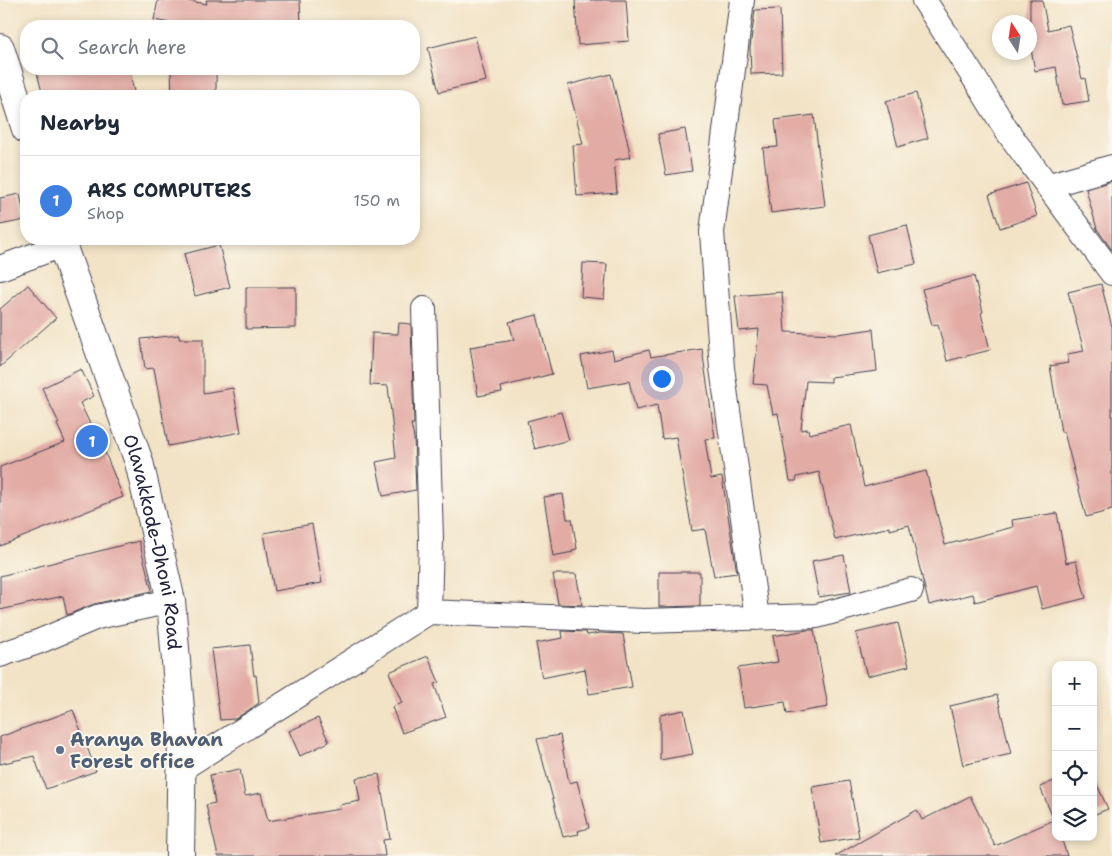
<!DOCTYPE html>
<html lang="en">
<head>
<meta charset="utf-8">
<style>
	:root { --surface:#fff; --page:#f6f6f7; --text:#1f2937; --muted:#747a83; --line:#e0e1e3; --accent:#1f6fb2 }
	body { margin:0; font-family:"Shantell Sans",sans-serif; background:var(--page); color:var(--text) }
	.controls { position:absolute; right:15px; bottom:15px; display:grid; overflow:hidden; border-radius:10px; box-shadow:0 2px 8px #0003 }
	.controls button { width:45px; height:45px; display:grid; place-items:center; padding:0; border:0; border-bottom:1px solid var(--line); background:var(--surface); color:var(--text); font:25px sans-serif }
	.compass { position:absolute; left:992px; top:15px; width:45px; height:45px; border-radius:50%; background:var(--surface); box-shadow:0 2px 8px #0003; rotate:348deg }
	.you { position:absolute; left:661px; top:378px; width:18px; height:18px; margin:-12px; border:4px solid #fff; border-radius:50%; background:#1a73e8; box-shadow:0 0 0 8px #1a73e833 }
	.badge { display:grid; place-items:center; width:32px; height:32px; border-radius:50%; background:var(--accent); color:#fff; font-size:16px; font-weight:700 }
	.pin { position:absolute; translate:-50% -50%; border:2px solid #fff; box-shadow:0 1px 5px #0006 }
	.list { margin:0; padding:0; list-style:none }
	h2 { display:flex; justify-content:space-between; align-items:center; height:65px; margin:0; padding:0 20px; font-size:21px }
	h2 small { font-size:16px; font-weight:400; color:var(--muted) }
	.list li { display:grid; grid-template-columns:32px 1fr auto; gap:15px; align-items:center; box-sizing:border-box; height:90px; padding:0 20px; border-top:1px solid var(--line) }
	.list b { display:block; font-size:19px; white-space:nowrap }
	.list p { margin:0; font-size:16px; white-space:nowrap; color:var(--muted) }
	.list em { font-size:16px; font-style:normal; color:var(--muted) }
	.icon { flex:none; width:28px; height:28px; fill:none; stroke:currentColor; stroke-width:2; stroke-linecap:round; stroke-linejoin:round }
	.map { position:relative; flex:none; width:1112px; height:856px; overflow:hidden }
	.search { position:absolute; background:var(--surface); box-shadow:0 2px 8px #0003; left:20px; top:20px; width:400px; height:55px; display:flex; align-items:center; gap:12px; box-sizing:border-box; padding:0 18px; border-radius:20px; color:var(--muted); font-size:19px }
	.panel { position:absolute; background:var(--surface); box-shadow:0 2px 8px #0003; left:20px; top:90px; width:400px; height:155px; border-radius:20px }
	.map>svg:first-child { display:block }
	.building { fill:#e2aca5 }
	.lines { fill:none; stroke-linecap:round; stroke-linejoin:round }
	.street-casing { stroke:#413f50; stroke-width:26 }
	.secondary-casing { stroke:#413f50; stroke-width:30 }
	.street { stroke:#fff; stroke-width:24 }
	.secondary { stroke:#fff; stroke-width:28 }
	.service-dot { fill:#5c6f8a; stroke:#fbf7ec; stroke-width:2 }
	.labels { text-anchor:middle; stroke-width:4; stroke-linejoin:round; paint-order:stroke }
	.street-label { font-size:19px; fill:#22223b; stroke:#fbf7ec }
	.service-label { font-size:19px; font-weight:bold; fill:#4e5e75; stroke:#fbf7ec; text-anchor:start }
</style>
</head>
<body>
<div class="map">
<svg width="1112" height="856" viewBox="0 0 1112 856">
	<rect width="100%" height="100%" fill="#fbf7ec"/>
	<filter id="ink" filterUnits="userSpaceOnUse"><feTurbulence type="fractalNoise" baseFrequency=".02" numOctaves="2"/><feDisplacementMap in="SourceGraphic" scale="10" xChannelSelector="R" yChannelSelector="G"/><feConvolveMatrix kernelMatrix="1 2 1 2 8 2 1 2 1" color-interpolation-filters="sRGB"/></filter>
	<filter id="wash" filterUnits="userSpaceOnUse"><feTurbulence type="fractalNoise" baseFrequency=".0096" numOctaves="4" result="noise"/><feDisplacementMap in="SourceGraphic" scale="20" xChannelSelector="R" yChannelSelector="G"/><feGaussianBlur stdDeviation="1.12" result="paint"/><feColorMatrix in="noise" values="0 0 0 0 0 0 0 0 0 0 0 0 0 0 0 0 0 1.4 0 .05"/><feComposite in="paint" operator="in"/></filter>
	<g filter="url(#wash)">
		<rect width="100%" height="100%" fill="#f2e3c6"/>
		<g id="blocks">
			<path class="building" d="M158 0H183L207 4 206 0H300L301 26H186L154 20Z
				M575 0H626L629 41 578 45Z
				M1030 0H1042L1048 30 1069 25 1082 79 1085 78 1089 101 1062 105 1056 67 1035 71 1030 43Z
				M780 9 782 73 751 74 750 48 755 10Z
				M475 36 486 81 439 92 428 48Z
				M36 69H129L135 96H43Z
				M171 69H216V96H172Z
				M611 74 631 157 614 160 617 193 577 196 573 145 583 144 568 85Z
				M916 93 928 138 898 147 886 101Z
				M814 115 825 206 771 213 763 148 778 147 775 120Z
				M685 129 692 171 666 175 658 134Z
				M1112 181V250L1097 229 1086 189Z
				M1026 183 1037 216 1000 228 989 195Z
				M20 194 25 220 0 225V198Z
				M907 225 916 264 877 273 868 235Z
				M219 245 230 287 195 296 184 254Z
				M583 263 607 264 604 299 581 297Z
				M974 276 983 312 981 313 990 350 947 361 938 324 932 325 922 289Z
				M1101 284 1112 327V510L1086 517 1064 432H1061L1050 366 1068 363 1067 354 1084 351 1068 292Z
				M28 285 56 318 0 367V309Z
				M246 287H296V328L246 329Z
				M782 292 785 332 838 334 873 329 877 371 831 377V382L806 381 801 430 808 429 809 434 851 425 864 487 926 471 945 545 1013 527 1012 520 1057 513 1066 563 1076 561 1086 598 1042 609 1036 586 975 602 973 594 929 605 909 525 890 530V527L835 540 819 472 797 477 796 481H790L778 413 773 414 767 385 753 384 759 329 739 331 735 296Z
				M537 315 552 374 501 387 502 392 478 396 470 347 514 340 509 322Z
				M399 323 411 324 414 424H411L414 438 416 490 383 496 376 462 396 458 388 386 370 385 372 333 398 334Z
				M179 335V339H203V393L233 388 241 432 168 446 154 368 145 369 141 339Z
				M702 349 715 438 705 439 711 479 722 477 737 573 714 576 705 529 692 531 676 437 662 439 657 405 636 410 629 381 587 388 581 356 612 350 614 359 649 350 651 357Z
				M81 369 94 396 80 403 103 451 104 450 123 497 0 546V467L65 442 57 424 59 423 42 388Z
				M561 412 569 440 535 449 527 421Z
				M563 494 567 519H572L577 549 572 550 573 552 553 556 544 497Z
				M312 524 322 583 274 591 264 533Z
				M139 541 152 591 94 604 67 615 63 596 0 610V576Z
				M844 555 851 592 819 597 812 561Z
				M659 572H700V606L659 607Z
				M553 574H576L582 605 558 604Z
				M898 623 909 666 867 676 856 633Z
				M807 630H814L828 707 787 714 785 702 744 708 738 668 778 662 773 636Z
				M562 631 586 632 587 635 600 633 623 634 632 687 589 694 585 669 542 678 536 643 563 638Z
				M250 645 254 676 256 675 259 703 235 719 220 720 211 649Z
				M428 656 439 682 434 684 446 717 402 733 392 707 402 703 389 672Z
				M997 695 1011 754 963 765 950 706Z
				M73 710 96 771 46 789 34 756 0 764V737Z
				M684 710 693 754 660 760V715Z
				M318 718 329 742 300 756 289 731Z
				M560 735 569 783 577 781 589 828 578 831 579 834 563 837 537 739Z
				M240 769 245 796 261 793 268 821 340 809 339 805 360 801 356 778 379 774 390 839 383 840 385 856H218L206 805 215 803 210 775Z
				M1093 776 1108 809 1093 815Z
				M1056 780V837H1061L1067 856H835L917 810 922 820 970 796 995 846 1054 820 1040 787Z
				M849 781 859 837 821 843 812 787Z"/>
		</g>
	</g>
	<g filter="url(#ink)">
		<use href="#blocks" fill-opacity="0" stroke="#413f50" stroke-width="1"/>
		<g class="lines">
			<defs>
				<path id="street" d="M742 0 712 232 722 368 757 618
					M924 0 980 87 1007 131 1112 273
					M1047 186 1112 167
					M0 268 62 245
					M424 309 431 539 429 612
					M0 655 38 642 97 617 171 601
					M181 769 429 612 644 621 817 616 911 590"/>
				<g id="secondary">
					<path d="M0 48 26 129"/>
					<path id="s1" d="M60 239 139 462 171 601 182 733 180 856"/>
				</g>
			</defs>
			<use href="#street" class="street-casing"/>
			<use href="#secondary" class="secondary-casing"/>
			<use href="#street" class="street"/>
			<use href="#secondary" class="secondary"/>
		</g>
	</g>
	<circle class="service-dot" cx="60" cy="750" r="5"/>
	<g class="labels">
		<g class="street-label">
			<text dy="7" stroke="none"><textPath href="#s1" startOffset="318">Olavakkode-Dhoni Road</textPath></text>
		</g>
		<g class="service-label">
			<text x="70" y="746">Aranya Bhavan<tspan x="70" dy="22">Forest office</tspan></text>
		</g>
	</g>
</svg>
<div class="controls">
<button>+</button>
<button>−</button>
<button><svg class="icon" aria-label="locate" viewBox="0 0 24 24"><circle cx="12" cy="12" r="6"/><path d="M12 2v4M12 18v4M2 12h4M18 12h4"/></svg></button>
<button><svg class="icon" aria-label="layers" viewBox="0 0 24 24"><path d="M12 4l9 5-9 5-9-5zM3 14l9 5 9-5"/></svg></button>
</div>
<svg class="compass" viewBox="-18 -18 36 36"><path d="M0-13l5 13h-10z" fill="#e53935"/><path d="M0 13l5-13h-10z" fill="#747a83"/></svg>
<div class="you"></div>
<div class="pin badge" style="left:92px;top:441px;background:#3f7fe0">1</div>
<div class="search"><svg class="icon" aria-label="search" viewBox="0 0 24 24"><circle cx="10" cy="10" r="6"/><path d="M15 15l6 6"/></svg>Search here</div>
<section class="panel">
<h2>Nearby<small></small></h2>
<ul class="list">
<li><span class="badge" style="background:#3f7fe0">1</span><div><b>ARS COMPUTERS</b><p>Shop</p></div><em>150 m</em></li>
</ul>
</section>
</div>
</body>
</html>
